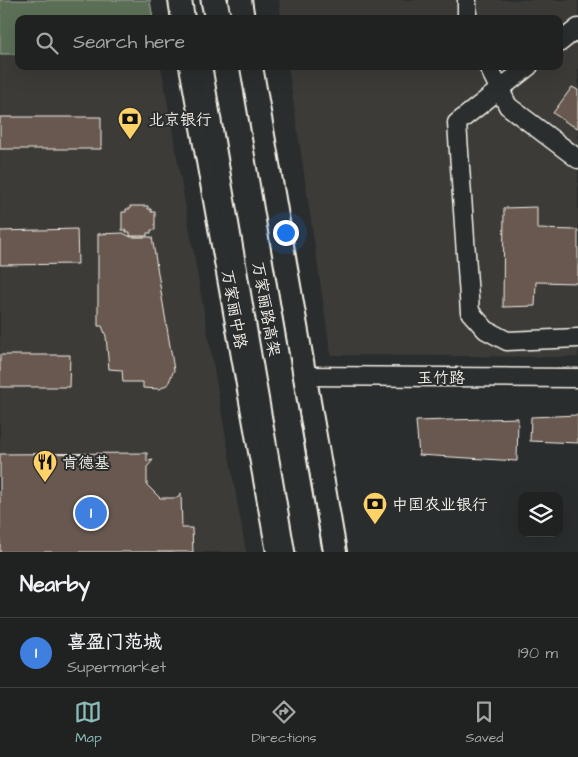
<!DOCTYPE html>
<html lang="en">
<head>
<meta charset="utf-8">
<style>
	:root { --surface:#202222; --page:#282a2a; --text:#f1f3f6; --muted:#a2a4a5; --line:#3d3f40; --accent:#8bbbb9 }
	body { margin:0; font-family:"Architects Daughter","LXGW WenKai TC",sans-serif; background:var(--page); color:var(--text) }
	.controls { position:absolute; right:15px; bottom:15px; display:grid; overflow:hidden; border-radius:10px; box-shadow:0 5px 20px #0002 }
	.controls button { width:45px; height:45px; display:grid; place-items:center; padding:0; border:0; border-bottom:1px solid var(--line); background:var(--surface); color:var(--text); font:25px sans-serif }
	.you { position:absolute; left:285px; top:232px; width:18px; height:18px; margin:-12px; border:4px solid #fff; border-radius:50%; background:#1a73e8; box-shadow:0 0 0 8px #1a73e833 }
	.badge { display:grid; place-items:center; width:32px; height:32px; border-radius:50%; background:var(--accent); color:#fff; font-size:16px; font-weight:700 }
	.pin { position:absolute; translate:-50% -50%; border:2px solid #fff; box-shadow:0 1px 5px #0006 }
	.list { margin:0; padding:0; list-style:none }
	h2 { display:flex; justify-content:space-between; align-items:center; height:65px; margin:0; padding:0 20px; font-size:21px }
	h2 small { font-size:16px; font-weight:400; color:var(--muted) }
	.list li { display:grid; grid-template-columns:32px 1fr auto; gap:15px; align-items:center; box-sizing:border-box; height:70px; padding:0 20px; border-top:1px solid var(--line) }
	.list b { display:block; font-size:19px; white-space:nowrap }
	.list p { margin:0; font-size:16px; white-space:nowrap; color:var(--muted) }
	.list em { font-size:16px; font-style:normal; color:var(--muted) }
	.icon { flex:none; width:28px; height:28px; fill:none; stroke:currentColor; stroke-width:2; stroke-linecap:round; stroke-linejoin:round }
	.map { position:relative; flex:none; width:578px; height:552px; overflow:hidden }
	.search { position:absolute; background:var(--surface); box-shadow:0 5px 20px #0002; left:15px; right:15px; top:15px; height:55px; display:flex; align-items:center; gap:12px; box-sizing:border-box; padding:0 18px; border-radius:10px; color:var(--muted); font-size:19px }
	.sheet { height:135px; background:var(--surface) }
	nav { display:flex; justify-content:space-around; align-items:center; box-sizing:border-box; height:70px; border-top:1px solid var(--line); background:var(--surface); font-size:14px; color:var(--muted) }
	nav a { display:grid; justify-items:center; gap:2px }
	nav .on { color:var(--accent) }
	.map>svg:first-child { display:block }
	.built { fill:#3d3a38 }
	.green { fill:#5c6f58; stroke:#a8b0a0 }
	.building { fill:#68584f; stroke:#f4f1e8 }
	.lines { fill:none; stroke-linecap:round; stroke-linejoin:round }
	.minor-casing { stroke:#f4f1e8; stroke-width:21 }
	.major-casing { stroke:#f4f1e8; stroke-width:26 }
	.highway-casing { stroke:#f4f1e8; stroke-width:29 }
	.minor { stroke:#2a2d2e; stroke-width:18 }
	.major { stroke:#2a2d2e; stroke-width:22 }
	.highway { stroke:#2a2d2e; stroke-width:25 }
	.highway-bridge-casing { stroke:#f4f1e8; stroke-width:29; stroke-linecap:butt }
	.highway-bridge { stroke:#2a2d2e; stroke-width:25 }
	.labels { text-anchor:middle; stroke-width:4; stroke-linejoin:round; paint-order:stroke }
	.poi-label { font-size:16px; fill:#f4f1e8; stroke:#2a2d2e; text-anchor:start }
	.street-label { font-size:16px; fill:#f4f1e8; stroke:#2a2d2e }
</style>
</head>
<body>
<div class="map">
<svg width="578" height="552" viewBox="0 0 578 552">
	<rect width="100%" height="100%" fill="#2a2d2e"/>
	<filter id="ink" filterUnits="userSpaceOnUse"><feTurbulence type="fractalNoise" baseFrequency=".02" numOctaves="2"/><feDisplacementMap in="SourceGraphic" scale="10" xChannelSelector="R" yChannelSelector="G"/><feConvolveMatrix kernelMatrix="1 2 1 2 8 2 1 2 1" color-interpolation-filters="sRGB"/></filter>
	<g filter="url(#ink)">
		<path class="built" d="M279 0H578V357L331 355 288 66H559V19H281Z
			M0 54H19V66H161L246 552H0Z"/>
		<path class="green" d="M0 0H150L153 19H19V54H0Z"/>
		<path class="building" d="M572 87 578 90V128L569 124 553 113Z
			M0 117H101V149H0Z
			M130 206H148V209H151V212H155V230H151V233H147V236H130V232H126V230H122V212H126V209H130Z
			M537 207V229L578 230V283L536 282 535 306 503 307 504 208Z
			M77 229 78 264 0 265V231Z
			M123 233 131 237H152L174 370 168 384 160 389 143 388V382H123L122 370 109 369 106 336 102 326H98V234Z
			M0 355H70L69 387H0Z
			M578 415V443L530 441 531 417Z
			M518 418 517 461 419 455 416 421Z
			M147 453V461L153 460 147 467V485L160 498H177L181 493 182 528H192L193 552H0V454Z"/>
		<g class="lines">
			<defs>
				<path id="minor" d="M467 0V19
					M559 43 578 28
					M488 66 508 106 578 159
					M529 66 457 123 470 312 486 330 507 341 578 338
					M304 376 578 378"/>
				<path id="major" d="M180 0 183 19
					M240 0 243 19
					M191 66 278 552
					M251 66 335 552"/>
				<path id="highway" d="M214 0 218 19
					M209 66 292 552"/>
			</defs>
			<use href="#minor" class="minor-casing"/>
			<use href="#major" class="major-casing"/>
			<use href="#highway" class="highway-casing"/>
			<use href="#minor" class="minor"/>
			<use href="#major" class="major"/>
			<use href="#highway" class="highway"/>
			<defs>
				<path id="highway-bridge" d="M226 66 309 552"/>
			</defs>
			<use href="#highway-bridge" class="highway-bridge-casing"/>
			<use href="#highway-bridge" class="highway-bridge"/>
		</g>
	</g>
	<defs>
		<symbol id="bank-pin" viewBox="-11 -11 22 30"><path d="M0 17L-7.5 6A9.5 9.5 0 1 1 7.5 6Z" fill="#ffd166" stroke="#2a2d2e"/><path d="M-6-4H6V4H-6ZM0-2.3a2.3 2.3 0 1 0 0 4.6a2.3 2.3 0 1 0 0-4.6Z" fill="#111"/></symbol>
		<symbol id="restaurant-pin" viewBox="-11 -11 22 30"><path d="M0 17L-7.5 6A9.5 9.5 0 1 1 7.5 6Z" fill="#ffd166" stroke="#2a2d2e"/><path d="M-5-6h1v4h1v-4h1v4h1v-4h1v5L-1.5 .5V6h-2V.5L-5-1ZM5-6V6H3V1.5H1.5Q1.5-4 5-6Z" fill="#111"/></symbol>
	</defs>
	<g fill-rule="evenodd">
		<use href="#bank-pin" x="116" y="105" width="28" height="38"/>
		<use href="#restaurant-pin" x="31" y="448" width="28" height="38"/>
		<use href="#bank-pin" x="361" y="490" width="28" height="38"/>
	</g>
	<g class="labels">
		<g class="poi-label">
			<text x="148" y="125">北京银行</text>
			<text x="62" y="468">肯德基</text>
			<text x="392" y="510">中国农业银行</text>
		</g>
		<g class="street-label">
			<text transform="translate(235 309) rotate(80)" y="6">万家丽中路</text>
			<text transform="translate(267 309) rotate(80)" y="6">万家丽路高架</text>
			<text x="441" y="383">玉竹路</text>
		</g>
	</g>
</svg>
<div class="controls">
<button><svg class="icon" aria-label="layers" viewBox="0 0 24 24"><path d="M12 4l9 5-9 5-9-5zM3 14l9 5 9-5"/></svg></button>
</div>
<div class="you"></div>
<div class="pin badge" style="left:91px;top:513px;background:#3f7fe0">1</div>
<div class="search"><svg class="icon" aria-label="search" viewBox="0 0 24 24"><circle cx="10" cy="10" r="6"/><path d="M15 15l6 6"/></svg>Search here</div>
</div>
<section class="sheet">
<h2>Nearby<small></small></h2>
<ul class="list">
<li><span class="badge" style="background:#3f7fe0">1</span><div><b>喜盈门范城</b><p>Supermarket</p></div><em>190 m</em></li>
</ul>
</section>
<nav>
<a class="on"><svg class="icon" aria-label="map" viewBox="0 0 24 24"><path d="M3 6l6-2 6 2 6-2v14l-6 2-6-2-6 2zM9 4v14M15 6v14"/></svg>Map</a>
<a><svg class="icon" aria-label="directions" viewBox="0 0 24 24"><path d="M12 3l9 9-9 9-9-9zM9 14v-3h6M13 9l2 2-2 2"/></svg>Directions</a>
<a><svg class="icon" aria-label="saved" viewBox="0 0 24 24"><path d="M7 4h10v16l-5-4-5 4z"/></svg>Saved</a>
</nav>
</body>
</html>
